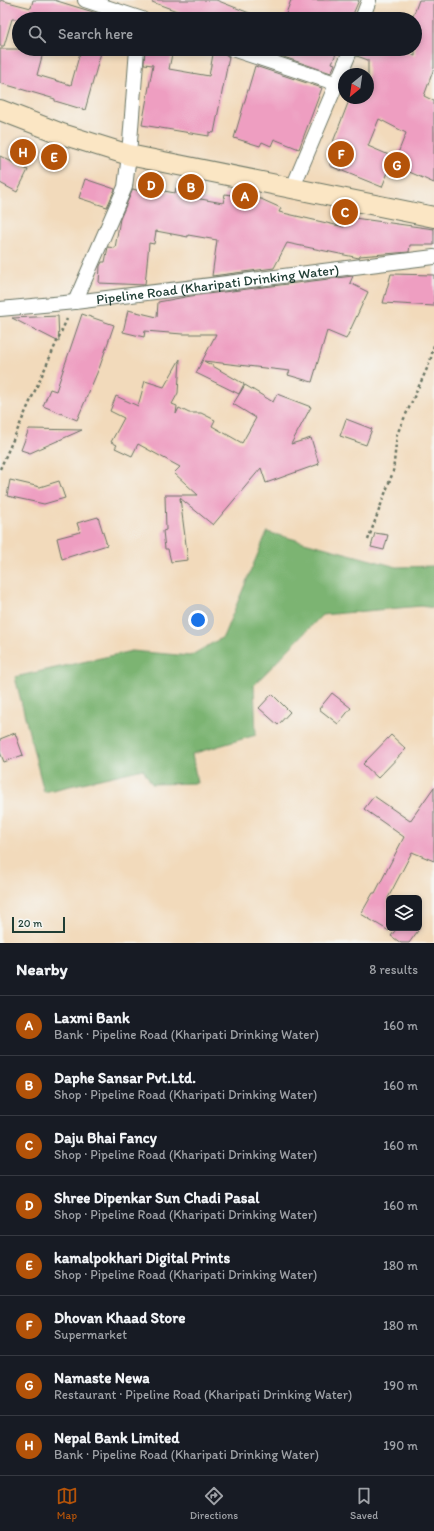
<!DOCTYPE html>
<html lang="en">
<head>
<meta charset="utf-8">
<style>
	:root { --surface:#171b24; --page:#242831; --text:#f1f3f6; --muted:#9ea1a6; --line:#363941; --accent:#b45309 }
	body { margin:0; font-family:Itim,sans-serif; background:var(--page); color:var(--text) }
	.controls { position:absolute; right:12px; bottom:12px; display:grid; overflow:hidden; border-radius:6px; box-shadow:0 2px 6px #0003 }
	.controls button { width:36px; height:36px; display:grid; place-items:center; padding:0; border:0; border-bottom:1px solid var(--line); background:var(--surface); color:var(--text); font:20px sans-serif }
	.compass { position:absolute; left:338px; top:68px; width:36px; height:36px; border-radius:50%; background:var(--surface); box-shadow:0 2px 6px #0003; rotate:209deg }
	.scale { position:absolute; left:12px; bottom:10px; width:53px; box-sizing:border-box; padding-left:4px; border:2px solid #1f3d34; border-top:0; font-size:11px; line-height:14px; white-space:nowrap; color:#1f3d34; -webkit-text-stroke:3px #f6f6f2; paint-order:stroke }
	.you { position:absolute; left:198px; top:620px; width:14px; height:14px; margin:-10px; border:3px solid #fff; border-radius:50%; background:#1a73e8; box-shadow:0 0 0 6px #1a73e833 }
	.badge { display:grid; place-items:center; width:26px; height:26px; border-radius:50%; background:var(--accent); color:#fff; font-size:13px; font-weight:700 }
	.pin { position:absolute; translate:-50% -50%; border:2px solid #fff; box-shadow:0 1px 4px #0006 }
	.list { margin:0; padding:0; list-style:none }
	h2 { display:flex; justify-content:space-between; align-items:center; height:52px; margin:0; padding:0 16px; font-size:17px }
	h2 small { font-size:13px; font-weight:400; color:var(--muted) }
	.list li { display:grid; grid-template-columns:26px 1fr auto; gap:12px; align-items:center; box-sizing:border-box; height:60px; padding:0 16px; border-top:1px solid var(--line) }
	.list b { display:block; font-size:15px; white-space:nowrap }
	.list p { margin:0; font-size:13px; white-space:nowrap; color:var(--muted) }
	.list em { font-size:13px; font-style:normal; color:var(--muted) }
	.icon { flex:none; width:22px; height:22px; fill:none; stroke:currentColor; stroke-width:2; stroke-linecap:round; stroke-linejoin:round }
	.map { position:relative; flex:none; width:434px; height:943px; overflow:hidden }
	.search { position:absolute; background:var(--surface); box-shadow:0 2px 6px #0003; left:12px; right:12px; top:12px; height:44px; display:flex; align-items:center; gap:10px; box-sizing:border-box; padding:0 14px; border-radius:22px; color:var(--muted); font-size:15px }
	.sheet { height:532px; background:var(--surface) }
	nav { display:flex; justify-content:space-around; align-items:center; box-sizing:border-box; height:56px; border-top:1px solid var(--line); background:var(--surface); font-size:11px; color:var(--muted) }
	nav a { display:grid; justify-items:center; gap:2px }
	nav .on { color:var(--accent) }
	.map>svg:first-child { display:block }
	.forest { fill:#7cb472; stroke:#4e7853 }
	.building { fill:#ee9ec1; fill-rule:evenodd }
	.lines { fill:none; stroke-linecap:round; stroke-linejoin:round }
	.street-casing { stroke:#697463; stroke-width:16 }
	.secondary-casing { stroke:#697463; stroke-width:22 }
	.path { stroke:#697463; stroke-width:2.5; stroke-dasharray:3 3; stroke-linecap:butt }
	.street { stroke:#fff; stroke-width:14 }
	.secondary { stroke:#fbe6c4; stroke-width:20 }
	.labels { text-anchor:middle; stroke-width:3; stroke-linejoin:round; paint-order:stroke }
	.street-label { font-size:14px; fill:#1f3d34; stroke:#f6f6f2 }
</style>
</head>
<body>
<div class="map">
<svg width="434" height="943" viewBox="0 0 434 943">
	<rect width="100%" height="100%" fill="#f6f6f2"/>
	<filter id="ink" filterUnits="userSpaceOnUse"><feTurbulence type="fractalNoise" baseFrequency=".025" numOctaves="2"/><feDisplacementMap in="SourceGraphic" scale="8" xChannelSelector="R" yChannelSelector="G"/><feConvolveMatrix kernelMatrix="1 2 1 2 8 2 1 2 1" color-interpolation-filters="sRGB"/></filter>
	<filter id="wash" filterUnits="userSpaceOnUse"><feTurbulence type="fractalNoise" baseFrequency=".012" numOctaves="4" result="noise"/><feDisplacementMap in="SourceGraphic" scale="16" xChannelSelector="R" yChannelSelector="G"/><feGaussianBlur stdDeviation="0.9" result="paint"/><feColorMatrix in="noise" values="0 0 0 0 0 0 0 0 0 0 0 0 0 0 0 0 0 1.4 0 .05"/><feComposite in="paint" operator="in"/></filter>
	<g filter="url(#wash)">
		<rect width="100%" height="100%" fill="#f2dabb"/>
		<path class="forest" d="M267 532 397 567 434 566V608L421 606 322 615 254 685 256 735 192 754 197 783 152 784 143 769 44 792 15 677 132 651 190 656 223 637Z"/>
		<g id="blocks">
			<path class="building" d="M0 0 31 8 33 0H54L106 16 105 19H12L4 46H0Z
				M152 0H216L262 18 199 19 152 2Z
				M291 0H359L351 19H284Z
				M419 0H434V68L424 96 434 101V183L405 170 402 175 389 170 382 187 330 166 331 147 350 98H368V60L357 56 359 49H398L415 56V19H412ZM379 119 406 133 396 158 368 146Z
				M0 49H44L37 75 71 85 81 49H102L85 110 55 101V99L0 83Z
				M145 49H173L169 69 209 76 214 49H224L225 54 229 57 214 133 209 132V136L142 125 153 65 144 64Z
				M260 49H338L332 63 335 64 331 73Z
				M255 66 322 88 299 149 274 139 271 146 262 142 260 146 234 138Z
				M0 156 28 170 17 192 0 183Z
				M85 179 115 189 107 207 79 198Z
				M176 188 196 192 195 198 223 203 225 194 261 199 281 208 279 212 344 227 347 217 434 229V245H410L409 252 360 256 359 258 287 243 274 268 212 276 217 240 188 235V237L156 231 154 244 149 243 145 285 99 283 100 266 102 262H105L108 247 115 248 120 219 133 189 152 195 153 189 175 193Z
				M391 274 434 275V306L383 303Z
				M353 276 350 283 368 292 346 339 327 331 312 382 288 375 290 371 204 361 244 384 239 394 196 373 216 334H182L145 331 144 337 123 332 128 310 157 317 158 302 191 296Z
				M82 314 114 325 100 366 77 420 43 406 50 389 56 391Z
				M58 316 59 342 12 318Z
				M180 359 178 393 172 404 177 406 176 414 179 408 189 413H201L215 420 212 426 242 443 256 418 233 404 245 385 273 402 277 394 311 407 291 444 311 438 319 464 266 483 261 468 213 525 180 498 188 560 171 562 168 549H165L163 531 166 530 165 495H198L174 473 180 467 138 444 132 456 115 448 117 445 111 442 124 418 110 411 116 396 138 406 145 381 164 387Z
				M346 419 372 429 366 445 340 436Z
				M29 429 82 430 30 453 21 450Z
				M10 480 40 487 59 481 65 498 44 504 7 496Z
				M98 517 107 545 62 559 57 538 80 532 77 523Z
				M375 533 388 535 384 550 371 547Z
				M332 693 351 708 338 724 319 709Z
				M272 694 290 712 278 725 259 708Z
				M15 733 23 755 4 762 0 752V739Z
				M391 735 406 749 378 778 363 764Z
				M434 787V861L412 852 388 898 389 931 361 914 373 893H375L404 837 364 809 374 796 410 821Z
				M397 928H420L409 943H401L391 936Z"/>
		</g>
	</g>
	<g filter="url(#ink)">
		<use href="#blocks" fill-opacity="0" stroke="#697463" stroke-width="1"/>
		<g class="lines">
			<defs>
				<g id="street">
					<path d="M85 0 142 19"/>
					<path d="M362 19 369 0"/>
					<path d="M232 49 338 84"/>
					<path d="M293 187 351 49"/>
					<path d="M75 302 125 187 129 155 137 49"/>
					<path id="s1" d="M0 309 75 302 434 257"/>
				</g>
				<path id="secondary" d="M0 110 62 134 129 155 434 217"/>
			</defs>
			<use href="#street" class="street-casing"/>
			<use href="#secondary" class="secondary-casing"/>
			<path class="path" d="M0 469 67 319
				M368 540 393 472 397 434 430 362 434 345"/>
			<use href="#street" class="street"/>
			<use href="#secondary" class="secondary"/>
		</g>
	</g>
	<g class="labels">
		<g class="street-label">
			<text dy="5" stroke="none"><textPath href="#s1" startOffset="219">Pipeline Road (Kharipati Drinking Water)</textPath></text>
		</g>
	</g>
</svg>
<div class="controls">
<button><svg class="icon" aria-label="layers" viewBox="0 0 24 24"><path d="M12 4l9 5-9 5-9-5zM3 14l9 5 9-5"/></svg></button>
</div>
<svg class="compass" viewBox="-18 -18 36 36"><path d="M0-13l5 13h-10z" fill="#e53935"/><path d="M0 13l5-13h-10z" fill="#9ea1a6"/></svg>
<div class="scale">20 m</div>
<div class="you"></div>
<div class="pin badge" style="left:245px;top:196px">A</div>
<div class="pin badge" style="left:191px;top:187px">B</div>
<div class="pin badge" style="left:345px;top:212px">C</div>
<div class="pin badge" style="left:151px;top:185px">D</div>
<div class="pin badge" style="left:54px;top:157px">E</div>
<div class="pin badge" style="left:341px;top:154px">F</div>
<div class="pin badge" style="left:397px;top:165px">G</div>
<div class="pin badge" style="left:23px;top:152px">H</div>
<div class="search"><svg class="icon" aria-label="search" viewBox="0 0 24 24"><circle cx="10" cy="10" r="6"/><path d="M15 15l6 6"/></svg>Search here</div>
</div>
<section class="sheet">
<h2>Nearby<small>8 results</small></h2>
<ul class="list">
<li><span class="badge">A</span><div><b>Laxmi Bank</b><p>Bank · Pipeline Road (Kharipati Drinking Water)</p></div><em>160 m</em></li>
<li><span class="badge">B</span><div><b>Daphe Sansar Pvt.Ltd.</b><p>Shop · Pipeline Road (Kharipati Drinking Water)</p></div><em>160 m</em></li>
<li><span class="badge">C</span><div><b>Daju Bhai Fancy</b><p>Shop · Pipeline Road (Kharipati Drinking Water)</p></div><em>160 m</em></li>
<li><span class="badge">D</span><div><b>Shree Dipenkar Sun Chadi Pasal</b><p>Shop · Pipeline Road (Kharipati Drinking Water)</p></div><em>160 m</em></li>
<li><span class="badge">E</span><div><b>kamalpokhari Digital Prints</b><p>Shop · Pipeline Road (Kharipati Drinking Water)</p></div><em>180 m</em></li>
<li><span class="badge">F</span><div><b>Dhovan Khaad Store</b><p>Supermarket</p></div><em>180 m</em></li>
<li><span class="badge">G</span><div><b>Namaste Newa</b><p>Restaurant · Pipeline Road (Kharipati Drinking Water)</p></div><em>190 m</em></li>
<li><span class="badge">H</span><div><b>Nepal Bank Limited</b><p>Bank · Pipeline Road (Kharipati Drinking Water)</p></div><em>190 m</em></li>
</ul>
</section>
<nav>
<a class="on"><svg class="icon" aria-label="map" viewBox="0 0 24 24"><path d="M3 6l6-2 6 2 6-2v14l-6 2-6-2-6 2zM9 4v14M15 6v14"/></svg>Map</a>
<a><svg class="icon" aria-label="directions" viewBox="0 0 24 24"><path d="M12 3l9 9-9 9-9-9zM9 14v-3h6M13 9l2 2-2 2"/></svg>Directions</a>
<a><svg class="icon" aria-label="saved" viewBox="0 0 24 24"><path d="M7 4h10v16l-5-4-5 4z"/></svg>Saved</a>
</nav>
</body>
</html>
